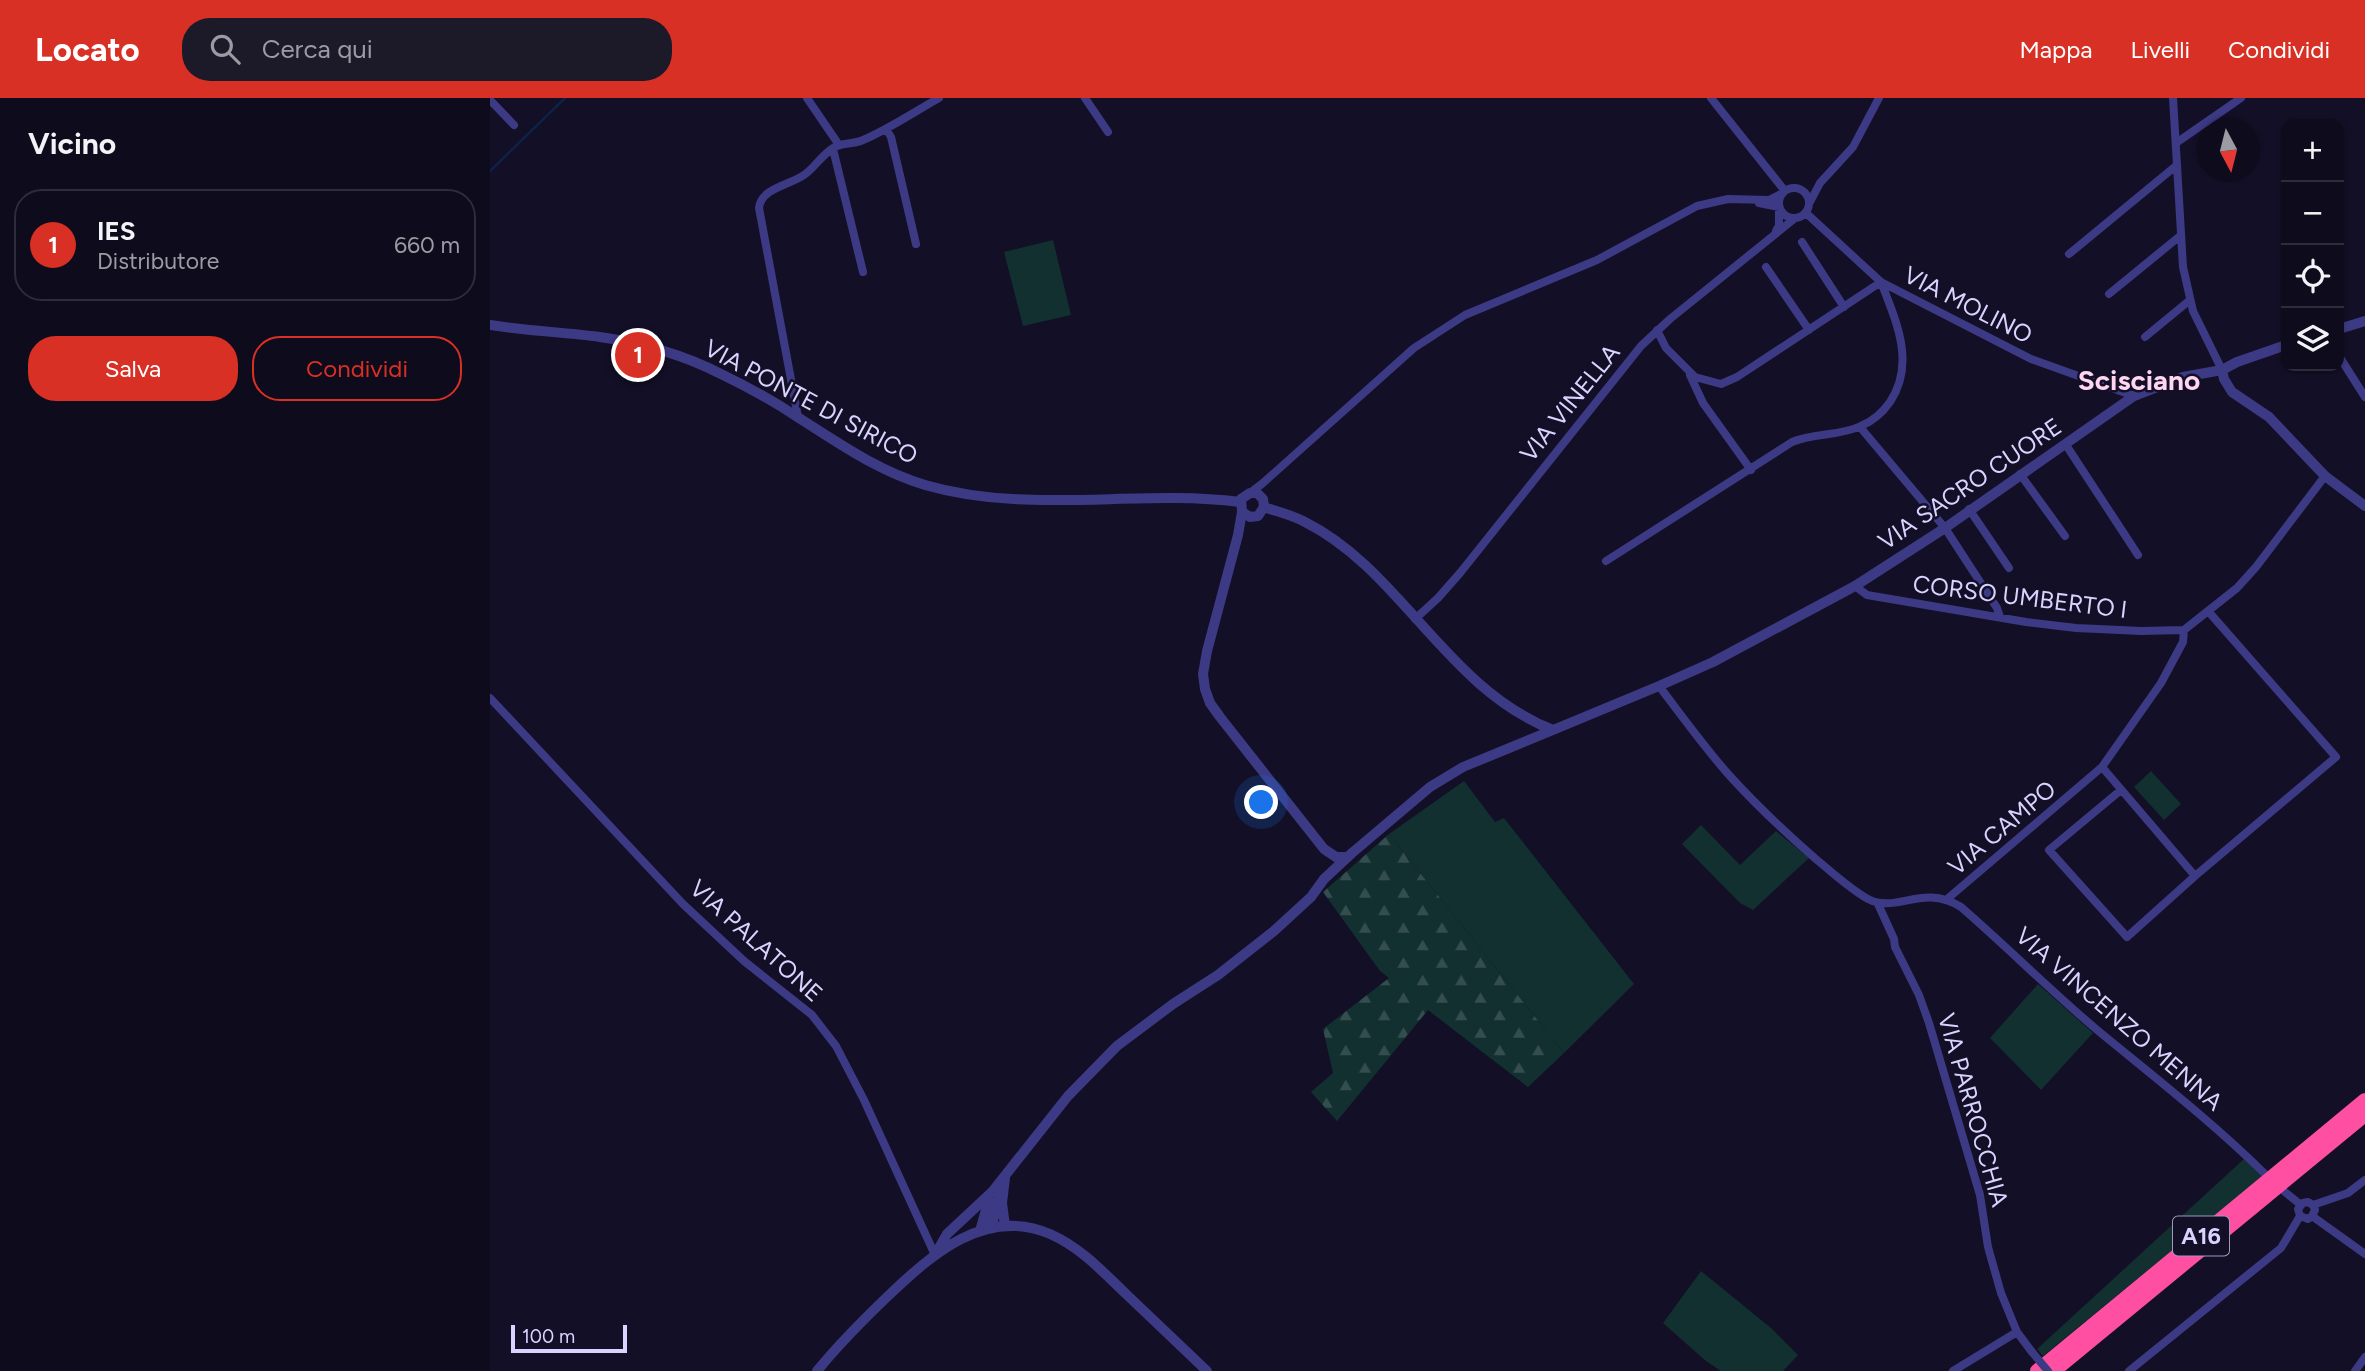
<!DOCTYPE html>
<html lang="it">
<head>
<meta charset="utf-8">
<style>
	:root { --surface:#0e0b1c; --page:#1c1929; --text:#f1f3f6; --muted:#9b9ba3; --line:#2e2b3b; --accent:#d93025 }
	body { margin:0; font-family:Figtree,sans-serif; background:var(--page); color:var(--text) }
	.controls { position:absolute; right:21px; top:21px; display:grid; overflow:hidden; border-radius:14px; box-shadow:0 2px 5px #0004 }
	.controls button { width:63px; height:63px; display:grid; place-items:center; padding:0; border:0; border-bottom:2px solid var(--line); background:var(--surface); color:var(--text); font:35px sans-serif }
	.compass { position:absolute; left:1707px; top:21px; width:63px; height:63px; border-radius:50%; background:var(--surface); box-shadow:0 2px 5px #0004; rotate:173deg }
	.scale { position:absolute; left:21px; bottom:18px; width:116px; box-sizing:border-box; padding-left:7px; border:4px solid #d9d4ff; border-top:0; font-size:19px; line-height:24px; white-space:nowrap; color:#d9d4ff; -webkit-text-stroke:5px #130f26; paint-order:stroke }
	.you { position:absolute; left:772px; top:705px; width:24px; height:24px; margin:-18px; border:5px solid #fff; border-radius:50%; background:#1a73e8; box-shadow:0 0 0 10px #1a73e833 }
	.badge { display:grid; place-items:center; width:46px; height:46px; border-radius:50%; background:var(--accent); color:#fff; font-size:23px; font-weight:700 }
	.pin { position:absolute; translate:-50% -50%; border:4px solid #fff; box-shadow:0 2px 7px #0006 }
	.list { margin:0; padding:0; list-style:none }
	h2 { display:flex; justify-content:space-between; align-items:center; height:91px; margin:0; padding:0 28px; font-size:30px }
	h2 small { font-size:23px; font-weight:400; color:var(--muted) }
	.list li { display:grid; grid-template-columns:46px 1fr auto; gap:21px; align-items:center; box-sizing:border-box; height:112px; margin:0 14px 14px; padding:0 14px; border:2px solid var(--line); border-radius:28px }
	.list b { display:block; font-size:26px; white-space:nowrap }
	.list p { margin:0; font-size:23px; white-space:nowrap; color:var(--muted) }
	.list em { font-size:23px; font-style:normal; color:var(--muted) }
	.actions { display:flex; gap:14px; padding:21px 28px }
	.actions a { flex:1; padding:16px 0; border:2px solid var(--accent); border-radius:28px; text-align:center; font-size:24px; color:var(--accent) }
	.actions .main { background:var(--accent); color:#fff }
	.icon { flex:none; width:38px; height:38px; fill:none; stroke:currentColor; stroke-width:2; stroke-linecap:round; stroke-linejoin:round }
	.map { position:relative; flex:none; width:1875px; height:1273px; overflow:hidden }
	header { display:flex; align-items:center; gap:42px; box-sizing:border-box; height:98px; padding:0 35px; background:var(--accent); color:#fff }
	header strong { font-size:33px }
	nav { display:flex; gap:38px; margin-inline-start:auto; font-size:24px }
	.search { width:490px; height:63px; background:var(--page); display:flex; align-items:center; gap:18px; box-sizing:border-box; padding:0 24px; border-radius:28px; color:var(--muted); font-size:26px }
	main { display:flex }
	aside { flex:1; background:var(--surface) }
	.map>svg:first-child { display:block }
	.grass { fill:#12302f }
	.forest { fill:url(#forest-firs) }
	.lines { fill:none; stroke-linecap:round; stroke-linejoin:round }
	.stream { stroke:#0c2248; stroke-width:2.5 }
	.minor { stroke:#3d3a85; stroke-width:8 }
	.tertiary { stroke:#3d3a85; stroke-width:10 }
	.motorway { stroke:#ff4fa3; stroke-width:14 }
	.minor-bridge { stroke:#3d3a85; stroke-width:8 }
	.labels { text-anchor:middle; stroke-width:5; stroke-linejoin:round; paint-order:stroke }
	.shield { fill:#130f26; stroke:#9e99be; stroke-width:2 }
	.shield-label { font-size:23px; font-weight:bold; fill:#d9d4ff }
	.street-label { font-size:24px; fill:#d9d4ff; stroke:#130f26 }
	.quarter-label { font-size:28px; font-weight:bold; fill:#ffd6f0; stroke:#130f26 }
</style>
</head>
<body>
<header>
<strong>Locato</strong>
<div class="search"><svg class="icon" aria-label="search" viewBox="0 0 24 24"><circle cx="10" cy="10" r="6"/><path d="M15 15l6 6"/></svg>Cerca qui</div>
<nav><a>Mappa</a><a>Livelli</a><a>Condividi</a></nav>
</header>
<main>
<aside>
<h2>Vicino<small></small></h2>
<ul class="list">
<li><span class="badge">1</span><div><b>IES</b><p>Distributore</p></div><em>660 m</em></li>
</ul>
<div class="actions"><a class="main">Salva</a><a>Condividi</a></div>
</aside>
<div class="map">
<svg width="1875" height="1273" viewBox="0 0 1875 1273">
	<defs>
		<pattern id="forest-firs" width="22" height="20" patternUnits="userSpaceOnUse" patternTransform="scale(1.75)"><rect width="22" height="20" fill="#12302f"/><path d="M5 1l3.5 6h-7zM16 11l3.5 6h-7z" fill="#344d4e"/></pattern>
	</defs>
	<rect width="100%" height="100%" fill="#130f26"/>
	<path class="grass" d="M563 142 581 217 533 228 514 154Z
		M1661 673 1691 706 1674 722 1644 689Z
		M974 683 1005 724 1014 720 1144 886 1074 955 899 736Z
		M1211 727 1250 767 1286 733 1319 760 1263 812 1250 805 1192 746Z
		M1548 886 1603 935 1551 992 1500 940Z
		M1755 1060 1772 1079 1553 1258 1547 1251Z
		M1211 1173 1281 1230 1308 1257 1293 1273H1231L1216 1263 1173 1225Z"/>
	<path class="forest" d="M899 736 1074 955 1038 989 938 912 847 1023 821 994 843 975 833 931 899 880 890 873 833 794Z"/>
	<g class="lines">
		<path class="stream" d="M0 73 75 0"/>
		<path class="minor" d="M317 0 349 47
			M595 0 618 34
			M1221 0 1295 93
			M1683 0 1693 169 1703 213 1732 272
			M0 2 24 27
			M396 31 401 39 426 146
			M1686 45 1751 0
			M343 51 373 174
			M1289 105a15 15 0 1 1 30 0a15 15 0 1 1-30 0Z
			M1320 104 1330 85 1363 49 1389 0
			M1269 105 1289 109V127L1286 133
			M1316 115 1391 184 1541 261 1644 298
			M1312 144 1354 209
			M1579 156 1687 67
			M1276 169 1319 232
			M1619 196 1690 138
			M1167 232 1176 250 1205 279 1231 286 1247 279 1391 184
			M1655 239 1700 202
			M1849 258 1875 299
			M1200 277 1213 305 1261 372
			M308 319 269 110C271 90 300 87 314 77 326 69 333 54 347 48 355 45 364 46 373 42 399 31 424 14 449 0
			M1370 329 1455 430 1507 510 1510 519
			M1576 347 1648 457
			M1530 376 1575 438
			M760 395 773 385 924 250 975 217 1107 162 1207 108 1238 101 1279 102 1293 95
			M1479 411 1519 470
			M1116 463 1302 344C1324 335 1350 338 1371 328 1383 323 1393 314 1400 304 1426 265 1406 223 1391 184
			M1365 488 1377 497 1536 524 1586 530 1651 533 1694 532 1747 490 1766 469 1835 378
			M925 521 948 500 970 475 1151 248 1180 221 1304 121
			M1169 588C1192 618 1214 649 1239 677 1266 707 1296 735 1327 762 1343 775 1360 791 1378 801 1407 816 1432 785 1471 809 1517 849 1560 892 1606 931 1663 978 1721 1023 1774 1075
			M0 600 193 806 254 863 322 917 346 948 374 1002 445 1157
			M1612 669 1705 778
			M1631 692 1559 752 1637 839 1705 778 1846 659 1718 513
			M1456 802 1612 669 1671 585 1693 544 1694 532
			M1388 806 1404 841 1405 849 1429 897 1439 925 1490 1097 1498 1149 1511 1195 1527 1234 1542 1254
			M1795 1094 1811 1107
			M1823 1107 1825 1112 1822 1118 1818 1121 1810 1118 1808 1111 1813 1105 1818 1104 1823 1107 1858 1095 1875 1082
			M1822 1118 1875 1156
			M1463 1273 1527 1234
			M1639 1273 1791 1150 1810 1118
			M1865 1273 1875 1259"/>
		<path class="tertiary" d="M0 227C37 233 74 234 110 239 152 245 194 257 231 276 258 289 285 304 309 320 350 346 388 373 435 387 538 417 645 391 750 404
			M1849 231 1875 223
			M1732 272 1734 281 1742 294 1779 319 1835 378 1875 408
			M774 409C788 414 802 417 815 424 911 472 956 590 1063 632L1169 588 1223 564 1365 488 1455 430 1644 298 1693 279 1732 272 1747 264 1796 247
			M752 414 760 419 768 418 774 409 773 401 767 395H760L751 401 752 414 748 437 717 553 713 576 715 591 720 605 730 619 834 751 846 759H858
			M515 1080 512 1105 515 1128
			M501 1130 510 1097
			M490 1133 499 1101
			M445 1157 457 1136 502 1094 578 998 627 948 683 906 728 877 784 833 821 799 834 781 862 755 940 689 973 669 1063 632
			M327 1273C349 1246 372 1223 397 1199 441 1157 495 1108 560 1136 590 1149 612 1173 635 1195 662 1221 690 1247 717 1273"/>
		<path class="motorway" d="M1547 1273 1875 1002
			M1564 1273 1875 1017"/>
		<path class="minor-bridge" d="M1542 1254 1558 1273"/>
	</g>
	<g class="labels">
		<rect class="shield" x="1683" y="1118.5" width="56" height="39" rx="5"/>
		<g class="shield-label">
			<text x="1711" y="1146">A16</text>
		</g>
		<g class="street-label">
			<text transform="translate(1478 207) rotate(27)" y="8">VIA MOLINO</text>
			<text transform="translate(321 304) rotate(28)" y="8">VIA PONTE DI SIRICO</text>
			<text transform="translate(1080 305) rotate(-51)" y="8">VIA VINELLA</text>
			<text transform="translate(1480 386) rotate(-34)" y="8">VIA SACRO CUORE</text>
			<text transform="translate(1530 499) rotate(7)" y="8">CORSO UMBERTO I</text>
			<text transform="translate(1512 730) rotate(-40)" y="8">VIA CAMPO</text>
			<text transform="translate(266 843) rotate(42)" y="8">VIA PALATONE</text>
			<text transform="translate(1629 921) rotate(41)" y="8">VIA VINCENZO MENNA</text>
			<text transform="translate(1483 1012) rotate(74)" y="8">VIA PARROCCHIA</text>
		</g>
		<g class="quarter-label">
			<text x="1649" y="292">Scisciano</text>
		</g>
	</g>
</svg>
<div class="controls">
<button>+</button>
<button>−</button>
<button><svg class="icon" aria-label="locate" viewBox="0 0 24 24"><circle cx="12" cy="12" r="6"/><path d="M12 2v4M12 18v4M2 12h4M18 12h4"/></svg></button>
<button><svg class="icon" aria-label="layers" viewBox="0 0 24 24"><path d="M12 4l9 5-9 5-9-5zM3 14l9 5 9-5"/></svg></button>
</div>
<svg class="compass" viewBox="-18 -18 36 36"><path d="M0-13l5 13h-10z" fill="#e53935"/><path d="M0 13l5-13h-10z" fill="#9b9ba3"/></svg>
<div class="scale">100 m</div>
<div class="you"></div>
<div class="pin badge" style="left:148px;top:257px">1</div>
</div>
</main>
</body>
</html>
